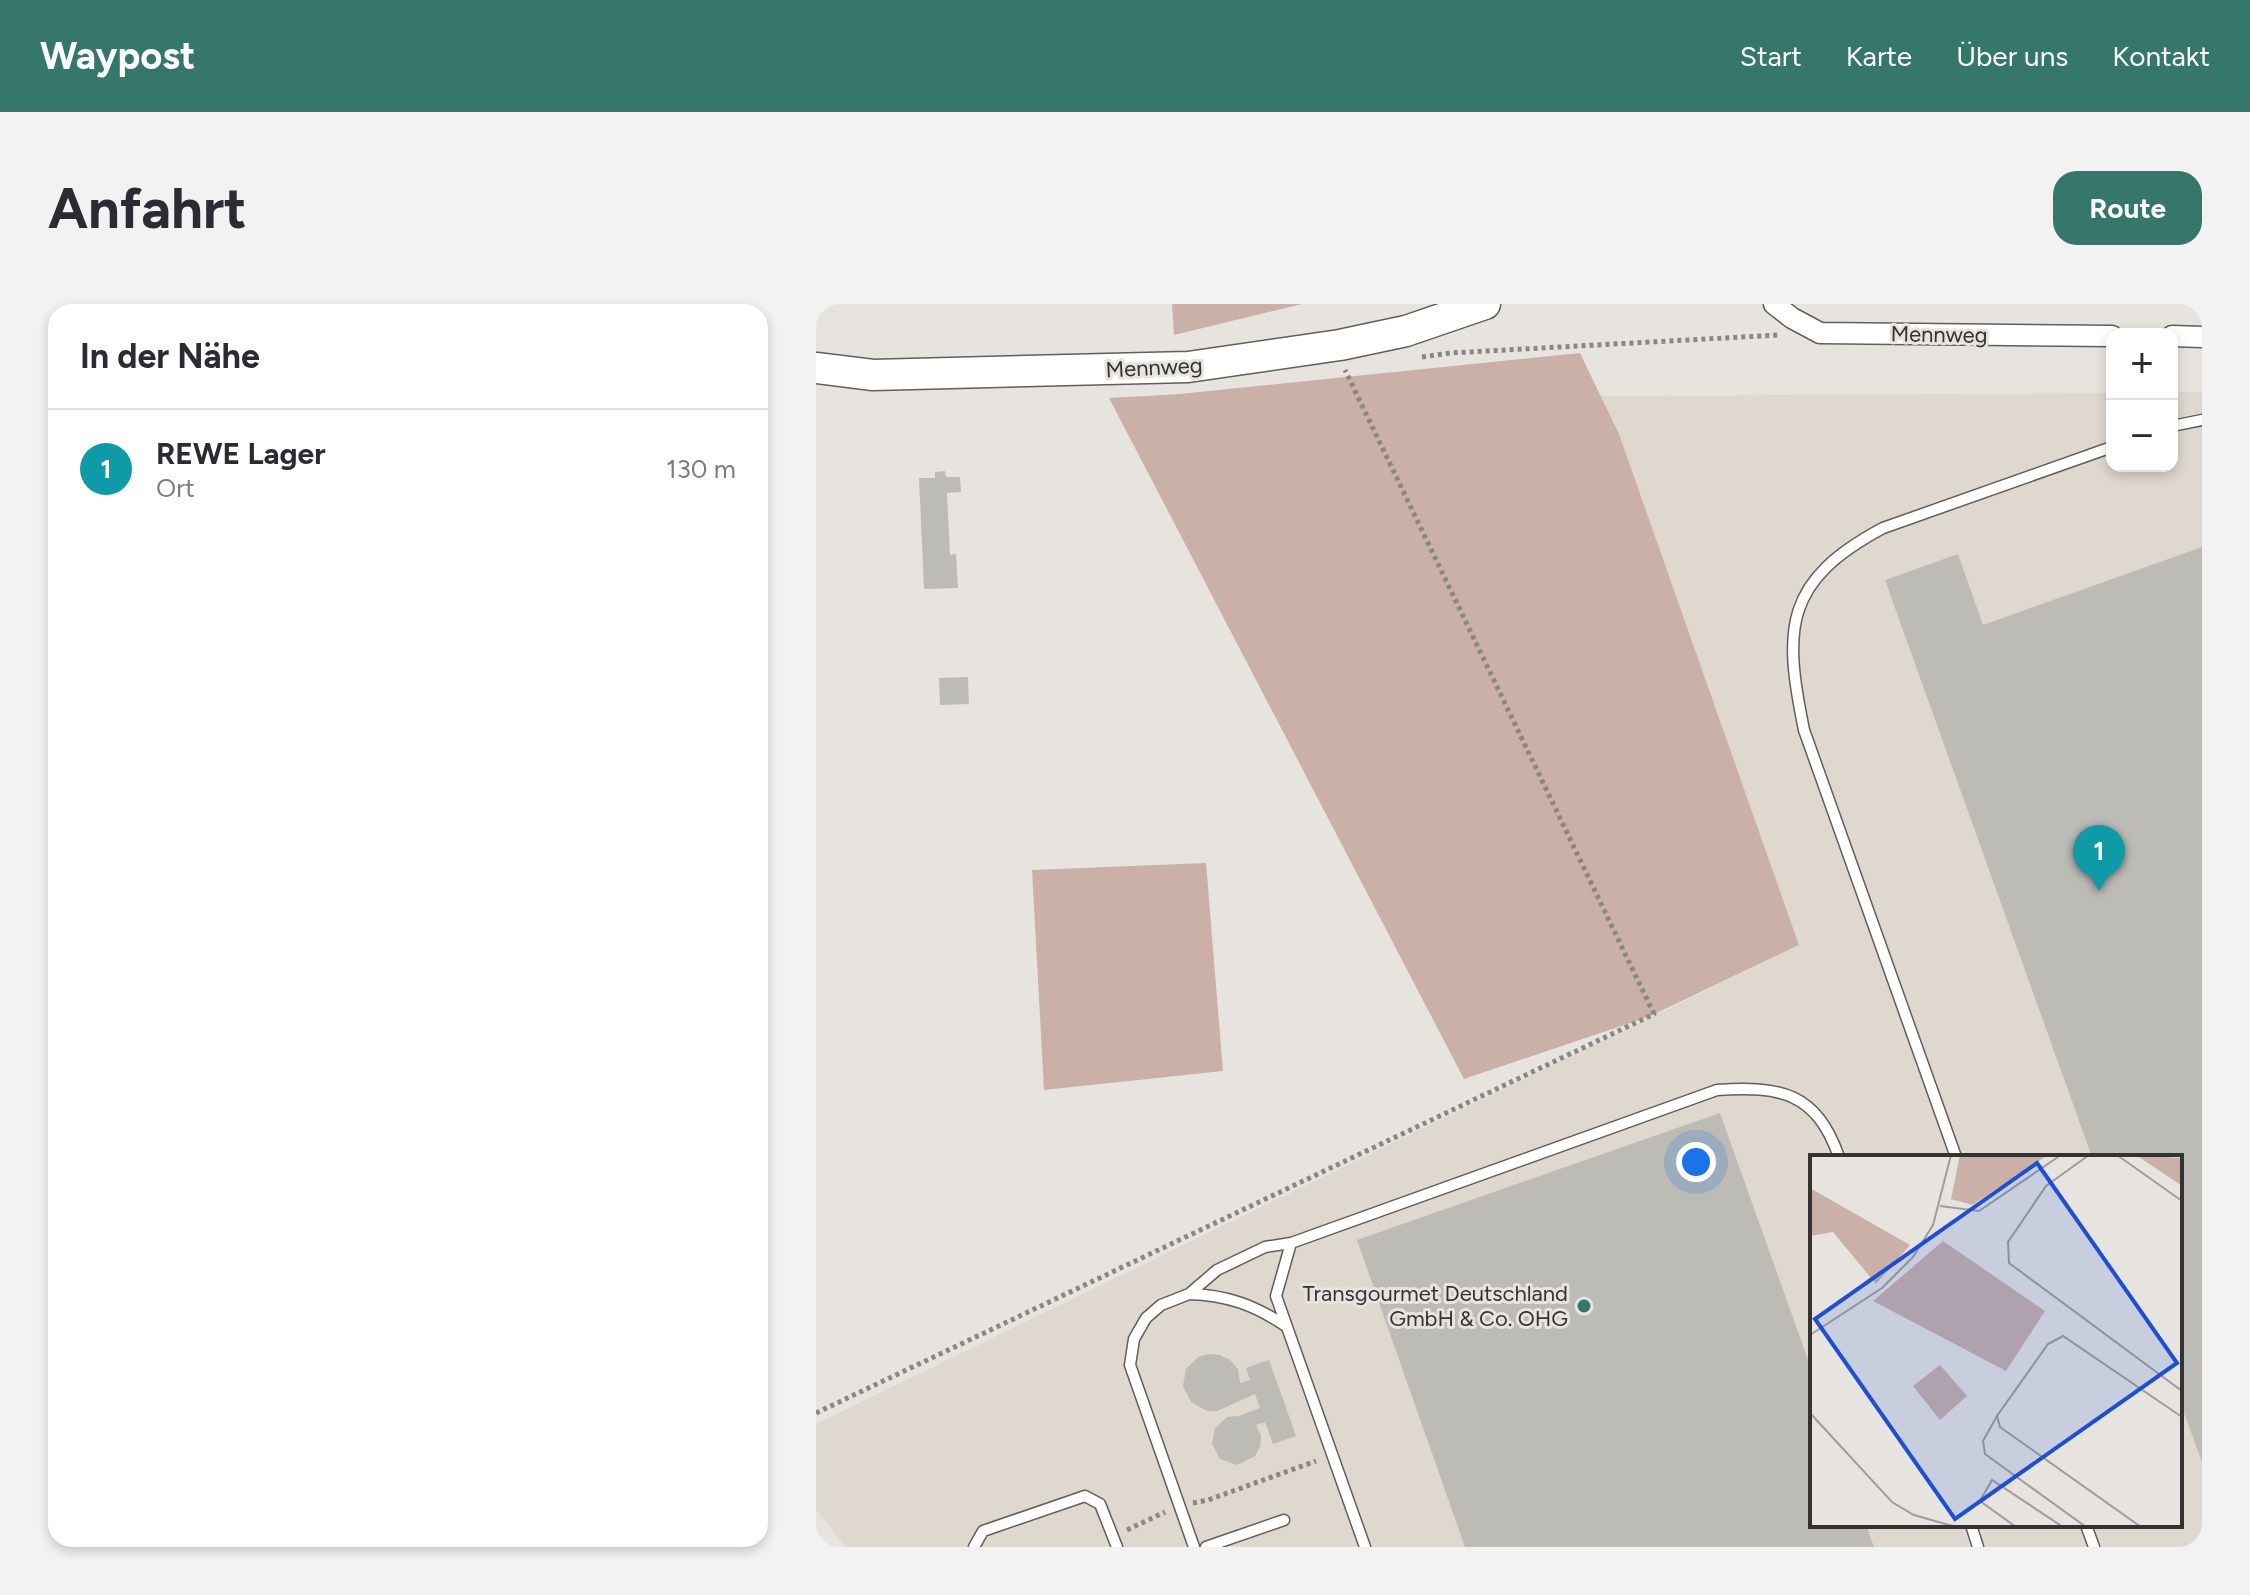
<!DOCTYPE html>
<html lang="de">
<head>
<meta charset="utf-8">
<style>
	:root { --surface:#fff; --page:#f2f2f3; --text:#2b2b33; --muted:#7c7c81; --line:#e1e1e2; --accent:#35786b }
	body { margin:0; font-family:Figtree,sans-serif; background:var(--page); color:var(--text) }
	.controls { position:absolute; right:24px; top:24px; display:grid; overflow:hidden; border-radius:16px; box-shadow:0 4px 12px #0003 }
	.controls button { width:72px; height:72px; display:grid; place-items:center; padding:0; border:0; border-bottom:2px solid var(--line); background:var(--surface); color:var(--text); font:40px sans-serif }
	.you { position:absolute; left:880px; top:858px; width:28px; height:28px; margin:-20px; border:6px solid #fff; border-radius:50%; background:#1a73e8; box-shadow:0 0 0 12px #1a73e833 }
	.badge { display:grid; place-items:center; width:52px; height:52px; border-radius:50%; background:var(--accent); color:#fff; font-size:26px; font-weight:700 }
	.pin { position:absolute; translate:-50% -66px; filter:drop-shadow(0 2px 4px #0008) }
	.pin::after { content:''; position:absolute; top:42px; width:28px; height:24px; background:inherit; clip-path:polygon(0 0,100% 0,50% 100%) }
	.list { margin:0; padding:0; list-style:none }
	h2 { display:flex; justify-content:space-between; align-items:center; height:104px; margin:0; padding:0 32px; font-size:34px }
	h2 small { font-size:26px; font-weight:400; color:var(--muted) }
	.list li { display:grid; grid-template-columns:52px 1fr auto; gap:24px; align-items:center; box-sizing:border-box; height:120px; padding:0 32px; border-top:2px solid var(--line) }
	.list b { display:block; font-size:30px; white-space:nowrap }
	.list p { margin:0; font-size:26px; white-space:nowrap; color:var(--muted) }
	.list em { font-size:26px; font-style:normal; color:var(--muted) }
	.map { position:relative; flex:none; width:1386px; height:1243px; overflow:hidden; border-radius:24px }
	header { display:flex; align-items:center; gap:48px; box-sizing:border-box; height:112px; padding:0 40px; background:var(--accent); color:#fff }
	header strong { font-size:38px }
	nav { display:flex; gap:44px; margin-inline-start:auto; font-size:28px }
	.intro { display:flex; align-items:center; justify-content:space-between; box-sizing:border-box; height:192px; padding:0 48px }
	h1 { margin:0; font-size:56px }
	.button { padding:20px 36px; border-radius:24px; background:var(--accent); color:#fff; font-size:28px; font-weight:700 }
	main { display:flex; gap:48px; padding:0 48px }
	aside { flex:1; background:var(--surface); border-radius:24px; box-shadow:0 4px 12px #0003 }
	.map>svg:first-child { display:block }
	.built { fill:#dfd8ce; fill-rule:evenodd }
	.green { fill:#cbb0a8 }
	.building { fill:#bcbbb6 }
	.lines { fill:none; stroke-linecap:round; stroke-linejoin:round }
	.lane-casing { stroke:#615e5b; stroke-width:13 }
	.street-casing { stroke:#615e5b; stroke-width:23 }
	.secondary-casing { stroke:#615e5b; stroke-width:33 }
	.path { stroke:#898785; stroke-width:5; stroke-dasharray:4 4; stroke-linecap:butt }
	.lane { stroke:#fff; stroke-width:10 }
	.street { stroke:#fff; stroke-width:20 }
	.secondary { stroke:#fff; stroke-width:30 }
	.poi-dot { fill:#35786b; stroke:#e7e4e0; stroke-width:3 }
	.labels { text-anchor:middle; stroke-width:6; stroke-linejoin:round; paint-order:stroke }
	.street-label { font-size:22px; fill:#343332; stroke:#e7e4e0 }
	.poi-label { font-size:22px; fill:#343332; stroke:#e7e4e0; text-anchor:end }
	.inset-road { fill:none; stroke:#9f9d9a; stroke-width:2 }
	.view { fill:#1d4ed8; fill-opacity:0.15; stroke:#1d4ed8; stroke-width:4 }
	.inset-edge { fill:none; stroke:#343332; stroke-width:4 }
</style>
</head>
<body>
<header>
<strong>Waypost</strong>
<nav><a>Start</a><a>Karte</a><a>Über uns</a><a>Kontakt</a></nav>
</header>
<div class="intro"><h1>Anfahrt</h1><a class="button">Route</a></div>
<main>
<aside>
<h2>In der Nähe<small></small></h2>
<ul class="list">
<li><span class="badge" style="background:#0f9aa8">1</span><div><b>REWE Lager</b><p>Ort</p></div><em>130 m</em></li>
</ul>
</aside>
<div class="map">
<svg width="1386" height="1243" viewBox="0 0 1386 1243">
	<rect width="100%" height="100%" fill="#e7e4e0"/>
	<path class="built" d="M1356 88H1386V1243H30L0 1206V1120L983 641 803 130 785 92 1296 89V162H1356ZM996 853H1364V1221H996Z"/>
	<path class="green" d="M356 0H486L358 31Z
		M764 49 803 130 983 641 832 713 648 775 293 94 364 90Z
		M390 559 407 767 228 786 216 566Z"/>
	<path class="building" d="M129 167 130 173H144L145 188 131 189 134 251 140 250 142 284 108 285 103 174H119V168Z
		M1386 243V1158L1364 1098V853H1276L1069 276 1142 250 1167 321Z
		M152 373 153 400 124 401 123 374Z
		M904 809 996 1067V1221H1050L1058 1243H649L541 936Z
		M393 1050 404 1051 414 1056 422 1065 424 1079 434 1076 430 1064 453 1056 480 1132 457 1140 449 1118 440 1121 445 1132 444 1143 439 1152 421 1161 404 1155 396 1140 399 1124 411 1113 423 1112 444 1104 439 1090 401 1107H391L375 1098 367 1082 370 1065 382 1053Z"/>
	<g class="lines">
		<defs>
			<path id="lane" d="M1356 122 1386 116
				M1140 853 988 426C967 324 968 277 1067 224L1296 143
				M373 990C411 991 439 1001 471 1023
				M1155 1221 1162 1243
				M1270 1221 1278 1243
				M158 1243 167 1227 269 1192 284 1200 301 1243
				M378 1243 314 1061 318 1035 330 1014 345 1001 373 990 401 966 449 943 475 939
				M390 1243 468 1216
				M549 1243 460 992 475 939 901 786C965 782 1000 788 1023 853"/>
			<path id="street" d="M958 0 976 14 1004 29 1296 32
				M1356 32 1386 33"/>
			<path id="secondary" d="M0 64 57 71 372 63 524 41 590 27 669 0"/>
		</defs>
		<use href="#lane" class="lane-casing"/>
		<use href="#street" class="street-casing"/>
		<use href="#secondary" class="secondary-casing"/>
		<path class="path" d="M606 53 634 49 963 31
			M0 1109 838 710 529 66
			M377 1199 392 1196 500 1157
			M311 1226 349 1208"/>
		<use href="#lane" class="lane"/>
		<use href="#street" class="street"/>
		<use href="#secondary" class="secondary"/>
	</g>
	<circle class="poi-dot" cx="768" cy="1002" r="8"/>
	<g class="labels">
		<g class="street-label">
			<text transform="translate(1123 30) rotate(1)" y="8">Mennweg</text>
			<text transform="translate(338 63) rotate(-3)" y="8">Mennweg</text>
		</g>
		<g class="poi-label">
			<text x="752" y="997">Transgourmet Deutschland<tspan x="752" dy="25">GmbH &amp; Co. OHG</tspan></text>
		</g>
	</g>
	<g transform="translate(994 851)">
		<rect width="372" height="372" fill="#e7e4e0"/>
		<path d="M150 0H238L162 50 141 44ZM326 0 372 3V31ZM0 33 100 90 66 129 23 77 0 81ZM133 86 235 156 196 216 63 146ZM130 210 157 241 130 265 103 231Z" fill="#cbb0a8"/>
		<path class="inset-road" d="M279 0 236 31 198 87 199 108 372 236M307 0 372 46M130 51 169 56 251 0M0 180 72 133 103 102 123 70 141 0M0 258 82 347 104 360 146 372M187 261 173 286 175 299 276 372M206 372 170 346 182 325 253 372M331 372 190 272 187 261 238 189 253 181 372 262"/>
		<path class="view" d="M227 8 367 208 145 364 5 164Z"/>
		<rect width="372" height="372" class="inset-edge"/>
	</g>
</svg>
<div class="controls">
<button>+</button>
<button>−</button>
</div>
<div class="you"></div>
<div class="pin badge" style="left:1283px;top:587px;background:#0f9aa8">1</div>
</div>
</main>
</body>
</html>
